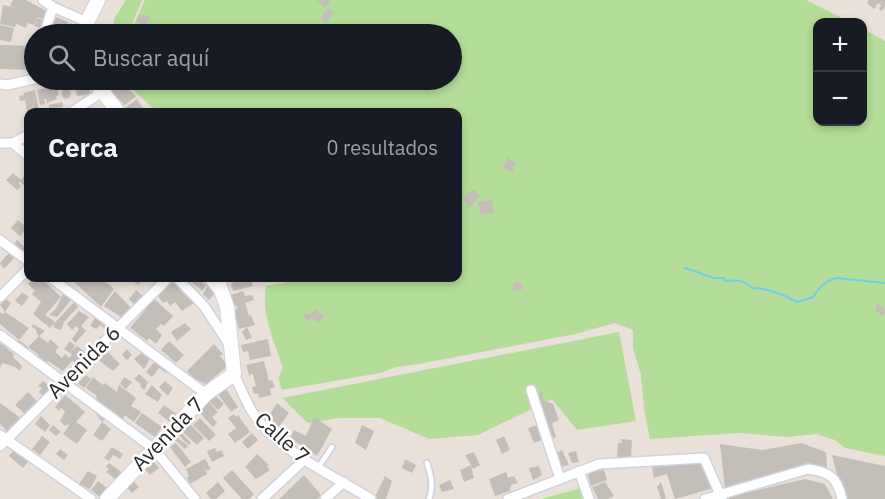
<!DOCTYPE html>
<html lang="es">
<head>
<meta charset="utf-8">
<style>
	:root { --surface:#171b24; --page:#20242c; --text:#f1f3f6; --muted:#9ea1a6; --line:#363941 }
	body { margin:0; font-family:"IBM Plex Sans",sans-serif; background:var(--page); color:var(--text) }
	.controls { position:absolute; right:18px; top:18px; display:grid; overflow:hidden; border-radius:12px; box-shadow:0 3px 9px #0003 }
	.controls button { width:54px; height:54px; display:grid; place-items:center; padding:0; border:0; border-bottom:2px solid var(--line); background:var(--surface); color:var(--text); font:30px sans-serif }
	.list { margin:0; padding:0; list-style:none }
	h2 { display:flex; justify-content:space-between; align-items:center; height:78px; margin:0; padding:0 24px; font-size:26px }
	h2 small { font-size:20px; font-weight:400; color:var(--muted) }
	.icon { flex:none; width:33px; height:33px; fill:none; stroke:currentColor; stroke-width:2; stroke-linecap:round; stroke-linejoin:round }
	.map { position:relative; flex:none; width:885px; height:499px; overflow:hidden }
	.search { position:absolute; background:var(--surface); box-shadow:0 3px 9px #0003; left:24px; top:24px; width:438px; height:66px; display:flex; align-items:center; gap:15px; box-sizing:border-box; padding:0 21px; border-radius:33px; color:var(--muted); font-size:22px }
	.panel { position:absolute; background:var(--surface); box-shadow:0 3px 9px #0003; left:24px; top:108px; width:438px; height:174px; border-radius:12px }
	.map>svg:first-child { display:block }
	.green { fill:#b3dd98 }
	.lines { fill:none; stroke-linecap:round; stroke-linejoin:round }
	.stream { stroke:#71cee6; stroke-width:2 }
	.building { fill:#c4beb9 }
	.lane-casing { stroke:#ced3df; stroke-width:8 }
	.street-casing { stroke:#ced3df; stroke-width:12 }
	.secondary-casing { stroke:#ced3df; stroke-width:16 }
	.lane { stroke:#fff; stroke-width:4.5 }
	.street { stroke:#fff; stroke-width:9 }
	.secondary { stroke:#fff; stroke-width:14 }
	.labels { text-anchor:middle; stroke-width:5; stroke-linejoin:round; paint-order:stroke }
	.street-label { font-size:21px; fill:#272727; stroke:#fff }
</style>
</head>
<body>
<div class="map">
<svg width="885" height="499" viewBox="0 0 885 499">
	<rect width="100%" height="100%" fill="#e9e1d9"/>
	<path class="green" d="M126 0H142L128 34H113L114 19Z
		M145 0H806L850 22H818V122H862L863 29 885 41V456L845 448 835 440 816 434 788 437 738 433 650 439 644 409 641 375 633 348V330L615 323 575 334 419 364 396 367 380 373 282 390 278 378 283 368C274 341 261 315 266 286L289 282 291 278H458V112H160L156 111 123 80H452V34H130Z
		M619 332 636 421 577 430 552 399 478 435 429 439 380 418H338L308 423 282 398Z
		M581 488 583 499H541Z"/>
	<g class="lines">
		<path class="stream" d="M685 268 714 278H724L726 281C737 280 743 279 752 288 767 288 784 295 797 302L813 297C818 288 826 281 836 278L885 283"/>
	</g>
	<path class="building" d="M13 0H26L50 13 46 21 38 17 34 25 28 23 26 28 16 24 15 27 0 24 3 5 17 8 10 6Z
		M317 0H328L330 2 325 8Z
		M869 0H885V6L882 11 879 9 881 5 878 3 874 9 867 3Z
		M328 8 333 12 326 23 321 18Z
		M139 14 151 17 145 25 136 21Z
		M56 17 68 22 63 34 51 30Z
		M38 18 45 22 42 29 34 26Z
		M70 23 83 29 80 34H64Z
		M0 25 14 28 11 42 0 40Z
		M0 45 34 46V70L0 69Z
		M87 80V83L84 84V87H89L90 94 77 96 74 82Z
		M112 80H119L136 96 125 105 106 87Z
		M390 80H399L404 83 399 91 388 83Z
		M54 83 59 95 56 96 57 99 47 103 46 99H44L45 104 40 105 37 90 50 87V85Z
		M61.5 94a4.5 4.5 0 1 1 9 0a4.5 4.5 0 1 1-9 0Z
		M35 90 39 109 35 110 32 104 34 110 27 112 25 100 20 101 19 96 24 95 23 93Z
		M137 99 143 108 137 112H129L125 108Z
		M62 102 63 107 49 110V105Z
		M507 158 516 163 512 172 503 167Z
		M28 171V189L20 182 18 183 21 186 17 190 6 180 13 173 21 180Z
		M474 189 480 197 469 208 463 198Z
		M492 200 494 213 480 214 478 202Z
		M18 220 27 228 20 236 11 228Z
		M17 240 28 250V254L14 244Z
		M9 253 14 258 4 269 0 263Z
		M34 278H41L61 297 45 315 55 322 50 328 33 314 41 302 32 294 35 291 28 284Z
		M70 278H89L94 282 98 278H101L114 289 101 307Z
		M129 278H150L145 282 142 280 138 285Z
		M187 278H197L206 286 202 291Z
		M231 278H242L243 281 251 279 253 286 233 291 231 284H233Z
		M175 280 185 294 188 292 197 301 182 311 175 302 170 306 167 301 163 303 158 296Z
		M521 282 523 289 513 291V284Z
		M208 285 216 292 209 300 203 294Z
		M136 290 144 297 135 305 129 299Z
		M115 291 131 308 121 317 104 306Z
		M243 291 245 296 252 295 254 300 245 303 249 316 251 315 255 325 239 329 234 310 238 309 236 305 234 306 231 295Z
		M22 292 29 297 22 306 15 301Z
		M63 294 72 299 57 317 49 315 56 309Z
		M6 299 11 303 5 312 29 328 19 340 28 347 26 351 16 344 19 340 0 324V312L3 314 5 312 0 305Z
		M154 299 173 316 164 326 161 324 156 329 162 335 156 344 149 338 147 341 130 328Z
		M74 302 78 307 64 322 61 330 54 328 55 325 52 326Z
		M877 304 885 309 884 316 875 311Z
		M315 309 324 316 319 323 312 318 308 321 303 316 306 313 310 315Z
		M79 311 89 317 81 326 86 331 75 343 72 339 79 329 76 326 72 330 67 324Z
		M96 316 111 328 108 331 100 325 96 329 90 326Z
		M185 323 191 329 177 341 171 332Z
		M33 324 45 331 39 336 48 343 50 339 59 347 55 352 62 358 65 354 69 358 72 354 64 349 70 341 75 346 70 352 77 346 89 355 76 364 72 361 63 371 48 361 45 365 37 359 39 355 28 347 39 336 36 332 37 330 32 327Z
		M247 327 252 338 246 340 242 332Z
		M268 339 271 356 250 360 248 351 243 352 241 345Z
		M169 341 184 355 176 363 161 350Z
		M0 343 14 354 13 357 22 366 20 371 15 367 2 363 0 368Z
		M214 344 223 354 220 356 228 366 206 384 195 379 187 371Z
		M105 349 120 364 113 371 97 359Z
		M127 349 132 355 127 360 122 355Z
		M142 352 150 358 144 369 134 359Z
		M156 360 169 370 166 373 159 368 152 377 146 372Z
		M264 361 269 381 272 380 275 387 270 389 271 395 259 398 258 393 254 394 252 387 256 386 253 374 249 375 246 365Z
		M139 374 148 382 144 390 140 386 141 384 134 379Z
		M86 375 91 379 84 388 78 383Z
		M93 377 103 385 105 383 117 392 119 385 136 398 131 406 141 412 134 422 125 415 123 419 96 399 97 396 86 388Z
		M124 377 132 382 126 389 120 384Z
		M43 381 51 387 43 396 39 392 42 388 38 386Z
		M165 381 173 388 168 396 159 387Z
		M152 385 162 395 158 402 145 394Z
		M226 389 238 407 231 412 218 394Z
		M28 392 39 403 27 416 15 405Z
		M542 392 543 400 553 404 559 420 552 423 556 437 547 440 543 425 545 418 543 410 537 411 534 395Z
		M214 394 224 404 218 410 208 400Z
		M65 395 85 412 76 422 87 430 77 444 63 434 69 426 68 424 65 426 60 421 65 412 61 408 59 411 55 407Z
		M208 401 218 412 212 417 217 423 213 427 197 410Z
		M0 403 22 419 9 433 0 424Z
		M277 403 289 413 277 429 267 419Z
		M164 405 176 414 170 422 158 413Z
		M96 411 105 420 102 422 111 429 102 441 93 435 102 422 96 414Z
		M142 413 162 427 155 437 135 423Z
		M234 414 236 417 238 415 250 432 235 443 228 434 236 428 228 418Z
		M41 416 50 425 45 432 35 424Z
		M314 417 332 429 317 456 290 438 294 430 306 436Z
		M200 418 216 435 209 441 193 425Z
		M188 422 204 438 197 445 181 430Z
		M53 425 61 432 56 436 49 430Z
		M362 425 374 431 366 450 355 443Z
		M538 425 542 440 534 443 528 428Z
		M179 430 191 443 189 445 176 433Z
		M252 433 258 440 248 449 242 442Z
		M42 436 50 442 40 455 32 449Z
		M504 436 510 450 502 454 496 440Z
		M177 437 188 446 185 449 175 440Z
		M621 439 632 440 631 458 617 457 618 443H622Z
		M176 443 191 462 185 467 170 447Z
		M801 443 826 452 827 468 802 466 725 488 720 444 762 450Z
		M112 447 123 454 120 459 113 455 109 461 104 458Z
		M215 448 217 452 221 450 224 456 212 462 207 451Z
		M60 449 68 455 64 460 56 454Z
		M14 450 28 462 23 468 9 456Z
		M562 450 569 465 561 467 555 454Z
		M576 451 579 462 572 463 568 453Z
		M474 452 480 465 473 469 471 465 474 478 464 482 460 470 471 465 465 455Z
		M257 454 269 465 267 466 270 470 256 479 245 467Z
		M832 455 885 466V499H843Z
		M205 459 211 469 207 471 204 467 207 474 190 484 187 478 189 476 186 469Z
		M405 459 416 465 412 473 402 468Z
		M153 461 159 468 150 475 144 468Z
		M651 462 704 463 714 488 675 499 667 474 654 478Z
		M109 463 121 472 115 479 106 472 109 469 106 467Z
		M539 466 542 475 533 480 529 468Z
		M603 466 607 480 591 486 587 472Z
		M232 470 254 494 249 499H242L223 478Z
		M88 471 97 476 90 489 79 484Z
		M506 472 508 478 514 476 518 483 511 485 510 491 495 496 489 479Z
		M304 475 321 495 317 499H279Z
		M129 476 139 487 132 493 123 482Z
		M385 476 392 481 386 499H374Z
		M805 479 825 484 833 499H729L728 497Z
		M450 480 454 489 442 492 439 485Z
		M98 481 108 489 101 498 91 490Z
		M218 482 225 491 216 499H211L206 493Z
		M605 482 614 496 608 499H598L592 487Z
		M661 482 666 498 664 499H661L657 487Z"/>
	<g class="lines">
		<defs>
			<path id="lane" d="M205 278 217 292
				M427 463C431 475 434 487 429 499
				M318 468 332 447"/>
			<path id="street" d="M43 0 53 7 87 22
				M44 34 53 7
				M0 84 7 85 34 79
				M72 112 102 92
				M0 143H13L28 135
				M13 143 28 156
				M0 240 28 261
				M51 278 206 394
				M177 278 204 306 229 344
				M0 297 28 269
				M0 335 154 449 195 499
				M234 374C239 385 244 397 250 408 272 448 332 475 371 499
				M531 390 560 479
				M0 435 91 499
				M0 446 168 278
				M579 471 589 499
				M262 499 304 460
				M325 499 344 482
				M508 499 599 464 704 458 722 499
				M705 499 808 469C830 472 837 477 842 499"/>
			<path id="secondary" d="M84 34 87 22 98 0
				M94 80 118 112
				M107 499 206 394 234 374 227 307 217 278"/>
		</defs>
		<use href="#lane" class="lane-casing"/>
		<use href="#street" class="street-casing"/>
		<use href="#secondary" class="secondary-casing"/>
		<use href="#lane" class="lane"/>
		<use href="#street" class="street"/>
		<use href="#secondary" class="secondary"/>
	</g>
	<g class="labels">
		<g class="street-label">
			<text transform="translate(84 362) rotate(-45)" y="7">Avenida 6</text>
			<text transform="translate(168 434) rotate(-46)" y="7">Avenida 7</text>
			<text transform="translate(282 438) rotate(42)" y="7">Calle 7</text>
		</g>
	</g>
</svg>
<div class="controls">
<button>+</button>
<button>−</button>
</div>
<div class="search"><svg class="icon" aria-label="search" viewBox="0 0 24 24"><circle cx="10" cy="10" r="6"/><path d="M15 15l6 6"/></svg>Buscar aquí</div>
<section class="panel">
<h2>Cerca<small>0 resultados</small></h2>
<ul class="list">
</ul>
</section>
</div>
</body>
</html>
